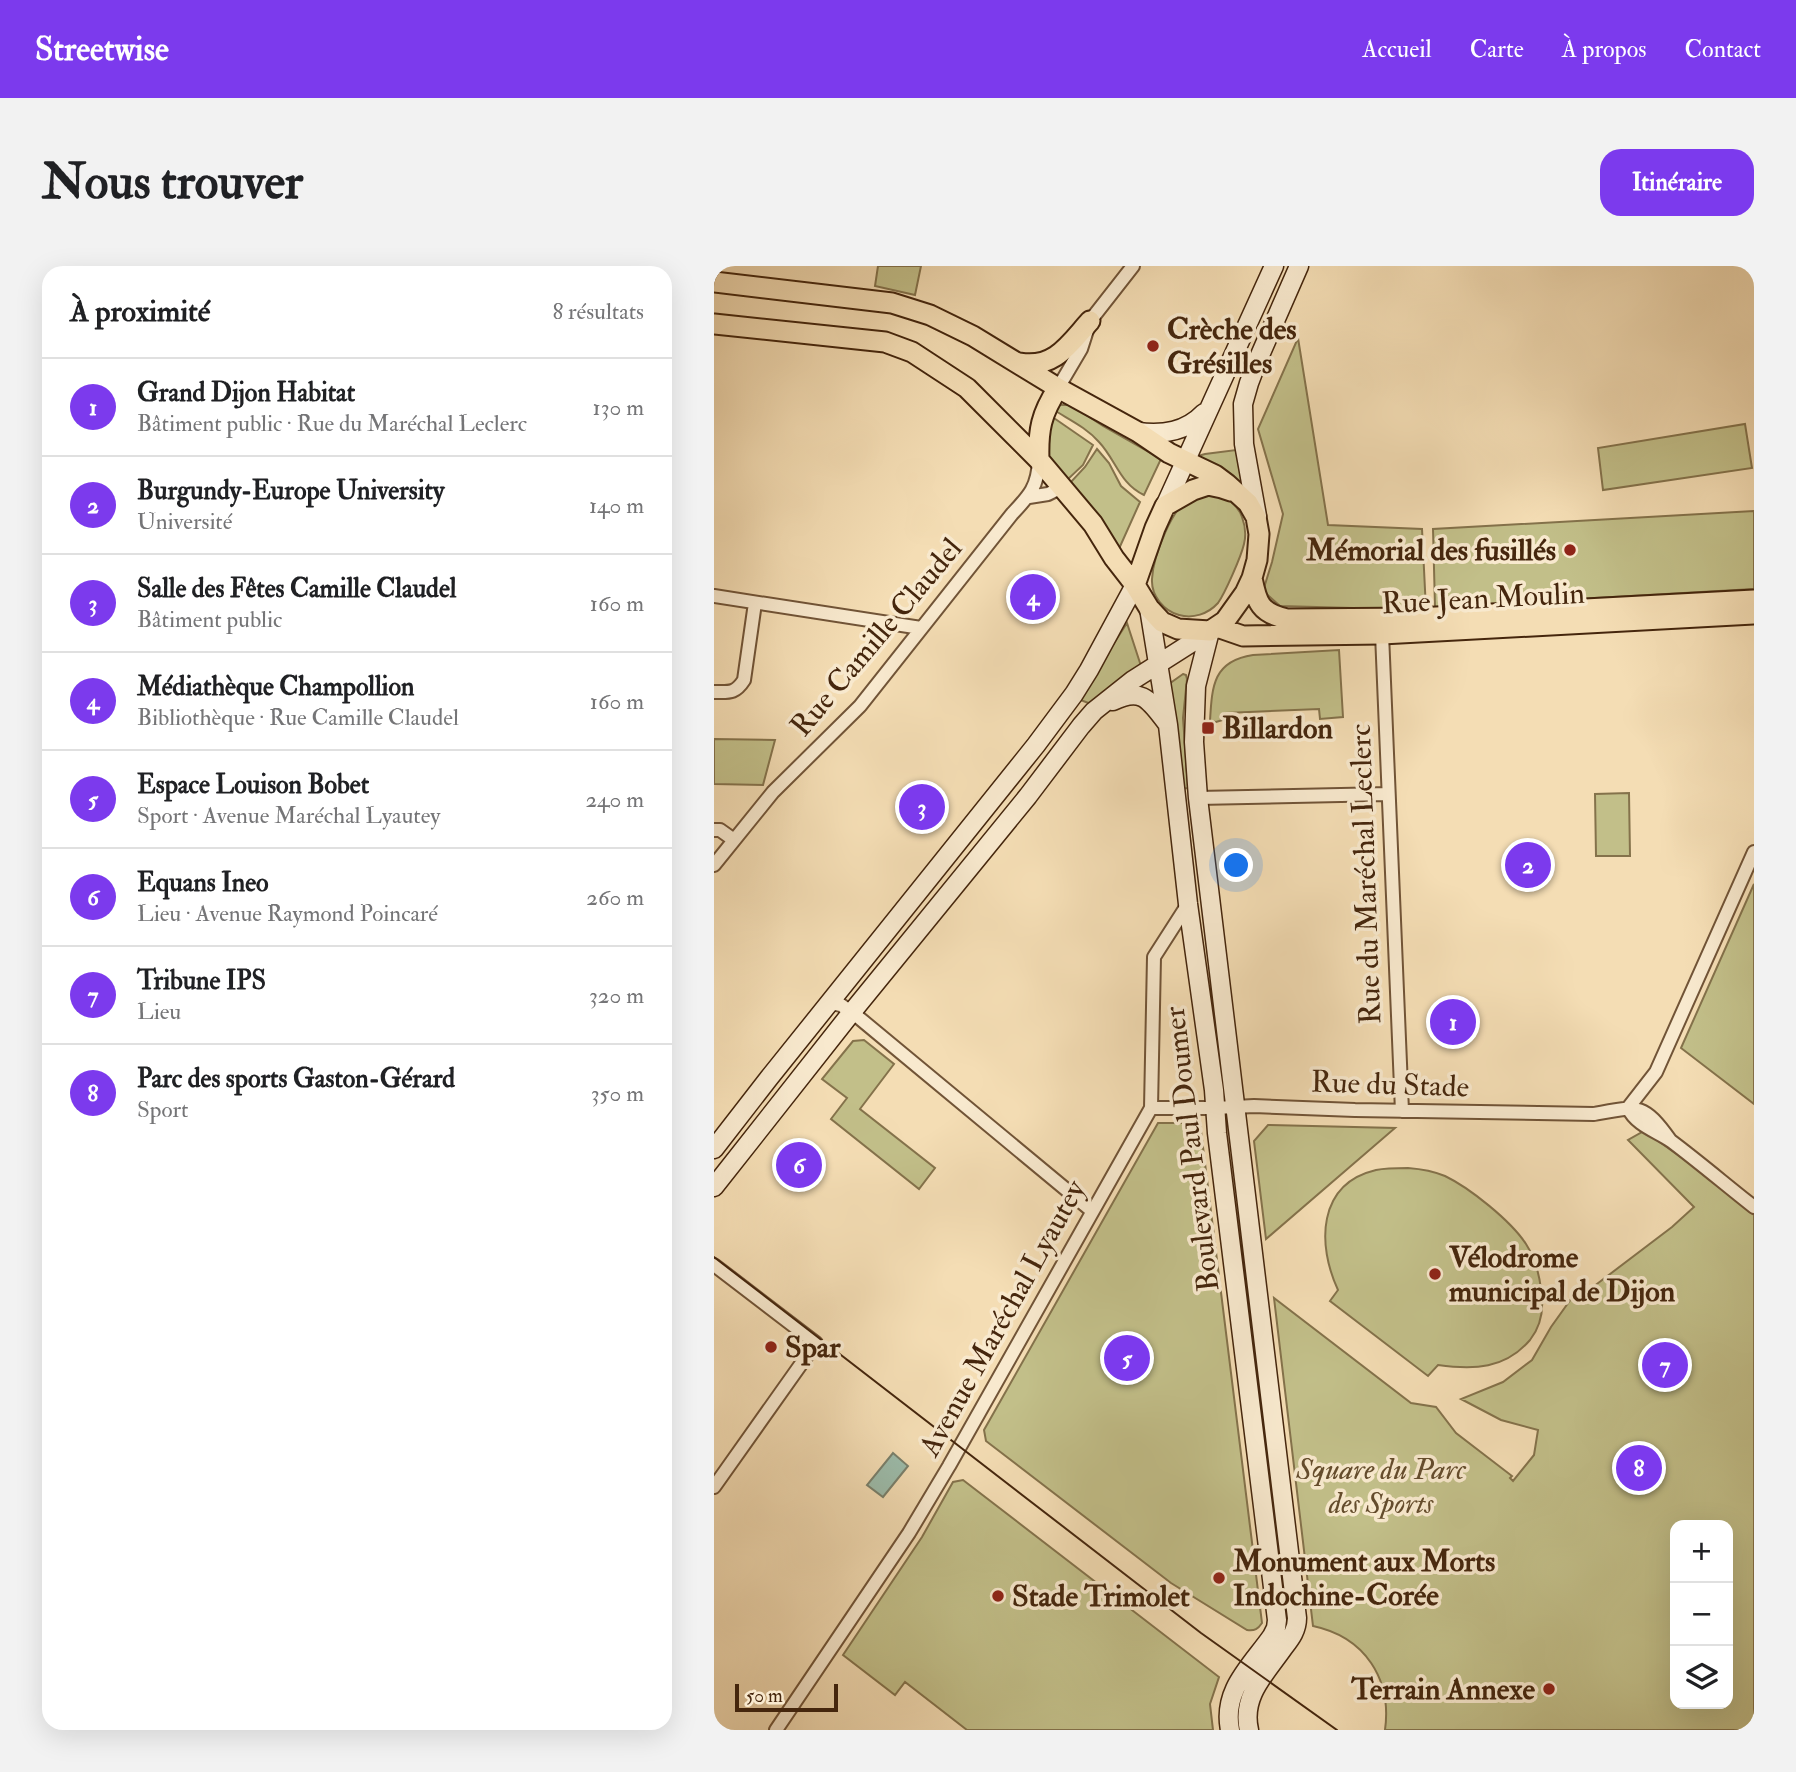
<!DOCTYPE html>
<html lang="fr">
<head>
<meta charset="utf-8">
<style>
	:root { --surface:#fff; --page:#f2f2f2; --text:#202124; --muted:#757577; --line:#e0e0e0; --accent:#7c3aed }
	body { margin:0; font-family:"IM FELL Double Pica",serif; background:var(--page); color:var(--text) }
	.controls { position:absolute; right:21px; bottom:21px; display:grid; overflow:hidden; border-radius:14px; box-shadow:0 7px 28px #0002 }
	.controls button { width:63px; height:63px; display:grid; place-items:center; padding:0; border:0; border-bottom:2px solid var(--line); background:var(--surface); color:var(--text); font:35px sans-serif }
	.scale { position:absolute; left:21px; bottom:18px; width:103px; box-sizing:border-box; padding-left:7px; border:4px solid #45260d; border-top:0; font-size:19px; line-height:24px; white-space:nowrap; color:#45260d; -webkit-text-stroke:5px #f8e9ce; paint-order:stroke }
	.you { position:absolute; left:523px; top:600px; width:24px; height:24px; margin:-18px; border:5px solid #fff; border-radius:50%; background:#1a73e8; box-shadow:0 0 0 10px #1a73e833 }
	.badge { display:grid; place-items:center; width:46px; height:46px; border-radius:50%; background:var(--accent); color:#fff; font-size:23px; font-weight:700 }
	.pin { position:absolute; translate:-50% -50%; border:4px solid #fff; box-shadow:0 2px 7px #0006 }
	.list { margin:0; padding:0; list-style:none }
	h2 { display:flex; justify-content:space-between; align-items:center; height:91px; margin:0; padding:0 28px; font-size:30px }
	h2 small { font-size:23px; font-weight:400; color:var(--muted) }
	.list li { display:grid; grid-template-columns:46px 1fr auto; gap:21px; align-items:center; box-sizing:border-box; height:98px; padding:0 28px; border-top:2px solid var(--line) }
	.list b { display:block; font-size:26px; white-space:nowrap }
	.list p { margin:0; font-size:23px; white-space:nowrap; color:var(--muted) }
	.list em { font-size:23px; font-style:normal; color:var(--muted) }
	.icon { flex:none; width:38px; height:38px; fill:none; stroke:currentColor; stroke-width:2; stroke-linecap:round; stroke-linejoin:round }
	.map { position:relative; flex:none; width:1040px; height:1464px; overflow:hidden; border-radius:21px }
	header { display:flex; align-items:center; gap:42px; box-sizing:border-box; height:98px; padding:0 35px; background:var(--accent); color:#fff }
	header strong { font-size:33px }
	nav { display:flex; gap:38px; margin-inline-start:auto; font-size:24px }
	.intro { display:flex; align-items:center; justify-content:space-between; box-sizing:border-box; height:168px; padding:0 42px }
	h1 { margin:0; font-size:49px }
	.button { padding:18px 32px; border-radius:21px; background:var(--accent); color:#fff; font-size:24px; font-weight:700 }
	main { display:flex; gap:42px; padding:0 42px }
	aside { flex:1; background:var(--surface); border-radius:21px; box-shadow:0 7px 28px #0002 }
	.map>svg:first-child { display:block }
	.green { fill:#c2bf89; stroke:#84724b; stroke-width:2; fill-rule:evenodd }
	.water { fill:#9cbcab; stroke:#79806c; stroke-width:2 }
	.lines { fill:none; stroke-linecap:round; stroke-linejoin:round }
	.street-casing { stroke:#715437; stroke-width:16 }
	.secondary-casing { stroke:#45260d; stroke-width:21 }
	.primary-casing { stroke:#45260d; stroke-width:23 }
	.street { stroke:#f8e9ce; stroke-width:12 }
	.secondary { stroke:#f8e9ce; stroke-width:18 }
	.primary { stroke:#f4ddb4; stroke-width:19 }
	.tram { stroke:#45260d; stroke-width:2 }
	.poi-dot { fill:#8f2418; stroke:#f8e9ce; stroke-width:2.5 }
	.labels { text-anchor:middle; stroke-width:7; stroke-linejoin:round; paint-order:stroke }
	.poi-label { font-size:30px; font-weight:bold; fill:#45260d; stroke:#f8e9ce; text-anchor:start }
	.street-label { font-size:30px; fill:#45260d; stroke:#f8e9ce }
	.park-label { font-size:30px; font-style:italic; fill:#644c2c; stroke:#f8e9ce }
</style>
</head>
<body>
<header>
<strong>Streetwise</strong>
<nav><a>Accueil</a><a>Carte</a><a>À propos</a><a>Contact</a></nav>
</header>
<div class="intro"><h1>Nous trouver</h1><a class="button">Itinéraire</a></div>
<main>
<aside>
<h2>À proximité<small>8 résultats</small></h2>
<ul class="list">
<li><span class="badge">1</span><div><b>Grand Dijon Habitat</b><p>Bâtiment public · Rue du Maréchal Leclerc</p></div><em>130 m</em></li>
<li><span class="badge">2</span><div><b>Burgundy-Europe University</b><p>Université</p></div><em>140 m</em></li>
<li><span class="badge">3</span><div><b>Salle des Fêtes Camille Claudel</b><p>Bâtiment public</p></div><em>160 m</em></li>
<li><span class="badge">4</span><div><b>Médiathèque Champollion</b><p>Bibliothèque · Rue Camille Claudel</p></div><em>160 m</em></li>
<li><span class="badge">5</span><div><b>Espace Louison Bobet</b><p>Sport · Avenue Maréchal Lyautey</p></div><em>240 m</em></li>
<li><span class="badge">6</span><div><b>Equans Ineo</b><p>Lieu · Avenue Raymond Poincaré</p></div><em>260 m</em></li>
<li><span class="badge">7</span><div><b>Tribune IPS</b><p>Lieu</p></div><em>320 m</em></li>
<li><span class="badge">8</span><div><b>Parc des sports Gaston-Gérard</b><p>Sport</p></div><em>350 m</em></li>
</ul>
</aside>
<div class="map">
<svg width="1040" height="1464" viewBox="0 0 1040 1464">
	<rect width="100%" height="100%" fill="#f4ddb4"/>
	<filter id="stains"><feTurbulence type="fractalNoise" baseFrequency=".00286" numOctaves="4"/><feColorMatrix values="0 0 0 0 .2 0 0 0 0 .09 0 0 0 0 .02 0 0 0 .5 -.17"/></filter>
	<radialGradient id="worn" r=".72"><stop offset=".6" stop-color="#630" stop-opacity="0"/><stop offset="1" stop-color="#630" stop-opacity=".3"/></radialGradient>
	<path class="green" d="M164 0H207L201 29 161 20Z
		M584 72 614 259 708 263 712 344 566 340 549 325 558 296 569 248 544 163Z
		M346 139H357L389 160 447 193 430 229C406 218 402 194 385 176 373 162 356 154 340 144L342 141Z
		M337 150 379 179 369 199 352 215 335 191 334 183Z
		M1031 158 1038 202 889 224 884 182Z
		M383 183 395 197 407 220 426 236 404 285 355 218 371 201Z
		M522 184 525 201 529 215 525 218 484 190 491 188Z
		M507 228C515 234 525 241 528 251 531 259 532 270 530 278 527 291 511 327 504 337 494 348 479 353 465 349 450 345 437 330 438 313 439 291 458 239 480 229 487 227 499 228 507 228Z
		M1040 245V323L721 341 719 263Z
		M413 357 427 400 398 419 377 438 364 433Z
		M625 384 629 451 606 453 605 443 512 447V453L502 456 496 455C498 420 499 395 539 389Z
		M469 408 472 409 473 413 469 452 474 522 468 523 455 418Z
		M0 473 61 474 49 519 0 518Z
		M915 527 916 590H882L881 528Z
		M1040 618V838L967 782Z
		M150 774 180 798 146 843 221 902 205 923 117 853 133 832 108 813 139 775Z
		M444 857H486L548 1357C544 1363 541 1365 533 1364L457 1317 272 1175 270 1164Z
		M554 859 681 862 552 973 540 875Z
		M930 865 988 906 1040 949V1464H671C678 1413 651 1371 599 1360L560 1032 697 1137 722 1141 742 1167 798 1210 796 1212 799 1215 820 1189 824 1164 787 1154 747 1133 789 1116 818 1094 837 1061 857 1033 875 1024 958 961 980 941 914 874ZM961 1259H1014V1438H961Z
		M694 902C707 903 719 905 731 910 756 922 797 955 812 978 821 992 825 1007 827 1023 830 1041 828 1059 816 1074 791 1103 760 1104 724 1099L714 1110 616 1035 624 1024C603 979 603 918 662 904 672 902 684 902 694 902Z
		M249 1214 505 1411 496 1438 499 1464H253L191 1416 181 1429 129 1389 208 1271 239 1216Z"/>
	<path class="water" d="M179 1187 194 1200 169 1231 153 1219Z"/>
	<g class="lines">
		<defs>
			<path id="street" d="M344 122 367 83 376 55 419 0
				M315 231 334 228 348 221
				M0 330 207 362
				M668 368 688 845
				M0 426C15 426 21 428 30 414L41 337
				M484 532 674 528
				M0 564H6L20 574
				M0 599 59 526 146 440 298 248C315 230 324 221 325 194
				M116 737 127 739 144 751 378 945
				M437 842H501L540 840 641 844 880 848C923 840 929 836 956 874
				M914 842 942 806 1040 586
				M914 842C922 859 942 865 957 875 985 896 1012 919 1040 941
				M0 999 102 1077 0 1221
				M62 1464 195 1267 235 1200 437 842 440 691 474 638"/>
			<path id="secondary" d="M424 166C449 169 472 166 490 147
				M451 240 560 0
				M543 250 530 178 529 138 535 117 543 96 585 0
				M435 342 454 459 474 638 500 824 503 867 563 1354 562 1362 558 1370C537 1400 508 1424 516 1464
				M496 365 482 420 480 476 484 532 583 1352C583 1364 577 1372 570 1381 552 1407 527 1430 535 1464
				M399 435C428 421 435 434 452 456
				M0 883 55 812 322 479 360 428 375 404 421 319
				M0 921 138 746 314 530 367 460 380 445 419 414 496 365"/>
			<path id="primary" d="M0 16 178 37 216 49 259 70 344 122 424 166 455 187 501 209 513 218 534 237 542 251 545 268 543 294 538 312 531 327 511 355 496 365 464 363 448 356 435 342 421 319 400 292 379 258 325 194 253 122 198 86 171 76 0 58
				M306 97C341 103 356 77 376 55
				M325 194C324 164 327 148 344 122
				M538 312C543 337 546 347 573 353L703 352 1040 334
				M421 319 441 262 451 240 479 224 494 219 508 222 517 225
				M503 361 529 370 668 368 1040 348"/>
		</defs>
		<use href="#street" class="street-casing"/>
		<use href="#secondary" class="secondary-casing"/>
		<use href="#primary" class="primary-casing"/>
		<use href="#street" class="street"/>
		<use href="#secondary" class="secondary"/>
		<use href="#primary" class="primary"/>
		<path class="tram" d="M0 991 487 1367 623 1464"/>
	</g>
	<g class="poi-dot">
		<circle cx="439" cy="80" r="7"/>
		<circle cx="856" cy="284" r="7"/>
		<rect x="487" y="455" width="14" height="14" rx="3.5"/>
		<circle cx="721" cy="1008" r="7"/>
		<circle cx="57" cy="1081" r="7"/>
		<circle cx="505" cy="1312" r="7"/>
		<circle cx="284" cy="1330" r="7"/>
		<circle cx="835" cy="1423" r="7"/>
	</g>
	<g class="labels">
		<g class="poi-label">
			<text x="453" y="73">Crèche des<tspan x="453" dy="34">Grésilles</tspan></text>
			<text x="842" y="294" text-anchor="end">Mémorial des fusillés</text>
			<text x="508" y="472">Billardon</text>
			<text x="735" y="1001">Vélodrome<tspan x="735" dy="34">municipal de Dijon</tspan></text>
			<text x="71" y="1091">Spar</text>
			<text x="519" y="1305">Monument aux Morts<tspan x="519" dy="34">Indochine-Corée</tspan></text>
			<text x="298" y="1340">Stade Trimolet</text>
			<text x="821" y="1433" text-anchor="end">Terrain Annexe</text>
		</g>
		<g class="street-label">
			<text transform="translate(769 332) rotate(-3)" y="10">Rue Jean Moulin</text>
			<text transform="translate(162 371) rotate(-50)" y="10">Rue Camille Claudel</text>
			<text transform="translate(651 608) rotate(-92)" y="10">Rue du Maréchal Leclerc</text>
			<text transform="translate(676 818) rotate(2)" y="10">Rue du Stade</text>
			<text transform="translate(477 883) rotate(-97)" y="10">Boulevard Paul Doumer</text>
			<text transform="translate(288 1052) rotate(-61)" y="10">Avenue Maréchal Lyautey</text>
		</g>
		<g class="park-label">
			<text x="667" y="1213">Square du Parc<tspan x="667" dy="34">des Sports</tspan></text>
		</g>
	</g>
	<rect width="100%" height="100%" filter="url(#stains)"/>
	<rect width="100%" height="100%" fill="url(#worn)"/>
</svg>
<div class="controls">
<button>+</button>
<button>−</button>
<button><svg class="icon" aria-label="layers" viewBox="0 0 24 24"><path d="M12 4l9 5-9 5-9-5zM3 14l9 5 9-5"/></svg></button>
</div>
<div class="scale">50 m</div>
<div class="you"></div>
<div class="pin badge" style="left:739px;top:756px">1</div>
<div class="pin badge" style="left:814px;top:599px">2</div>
<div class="pin badge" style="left:208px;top:541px">3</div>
<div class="pin badge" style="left:319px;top:331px">4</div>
<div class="pin badge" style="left:413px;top:1092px">5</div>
<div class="pin badge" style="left:85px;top:899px">6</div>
<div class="pin badge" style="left:951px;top:1099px">7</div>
<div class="pin badge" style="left:925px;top:1202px">8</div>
</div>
</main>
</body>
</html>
